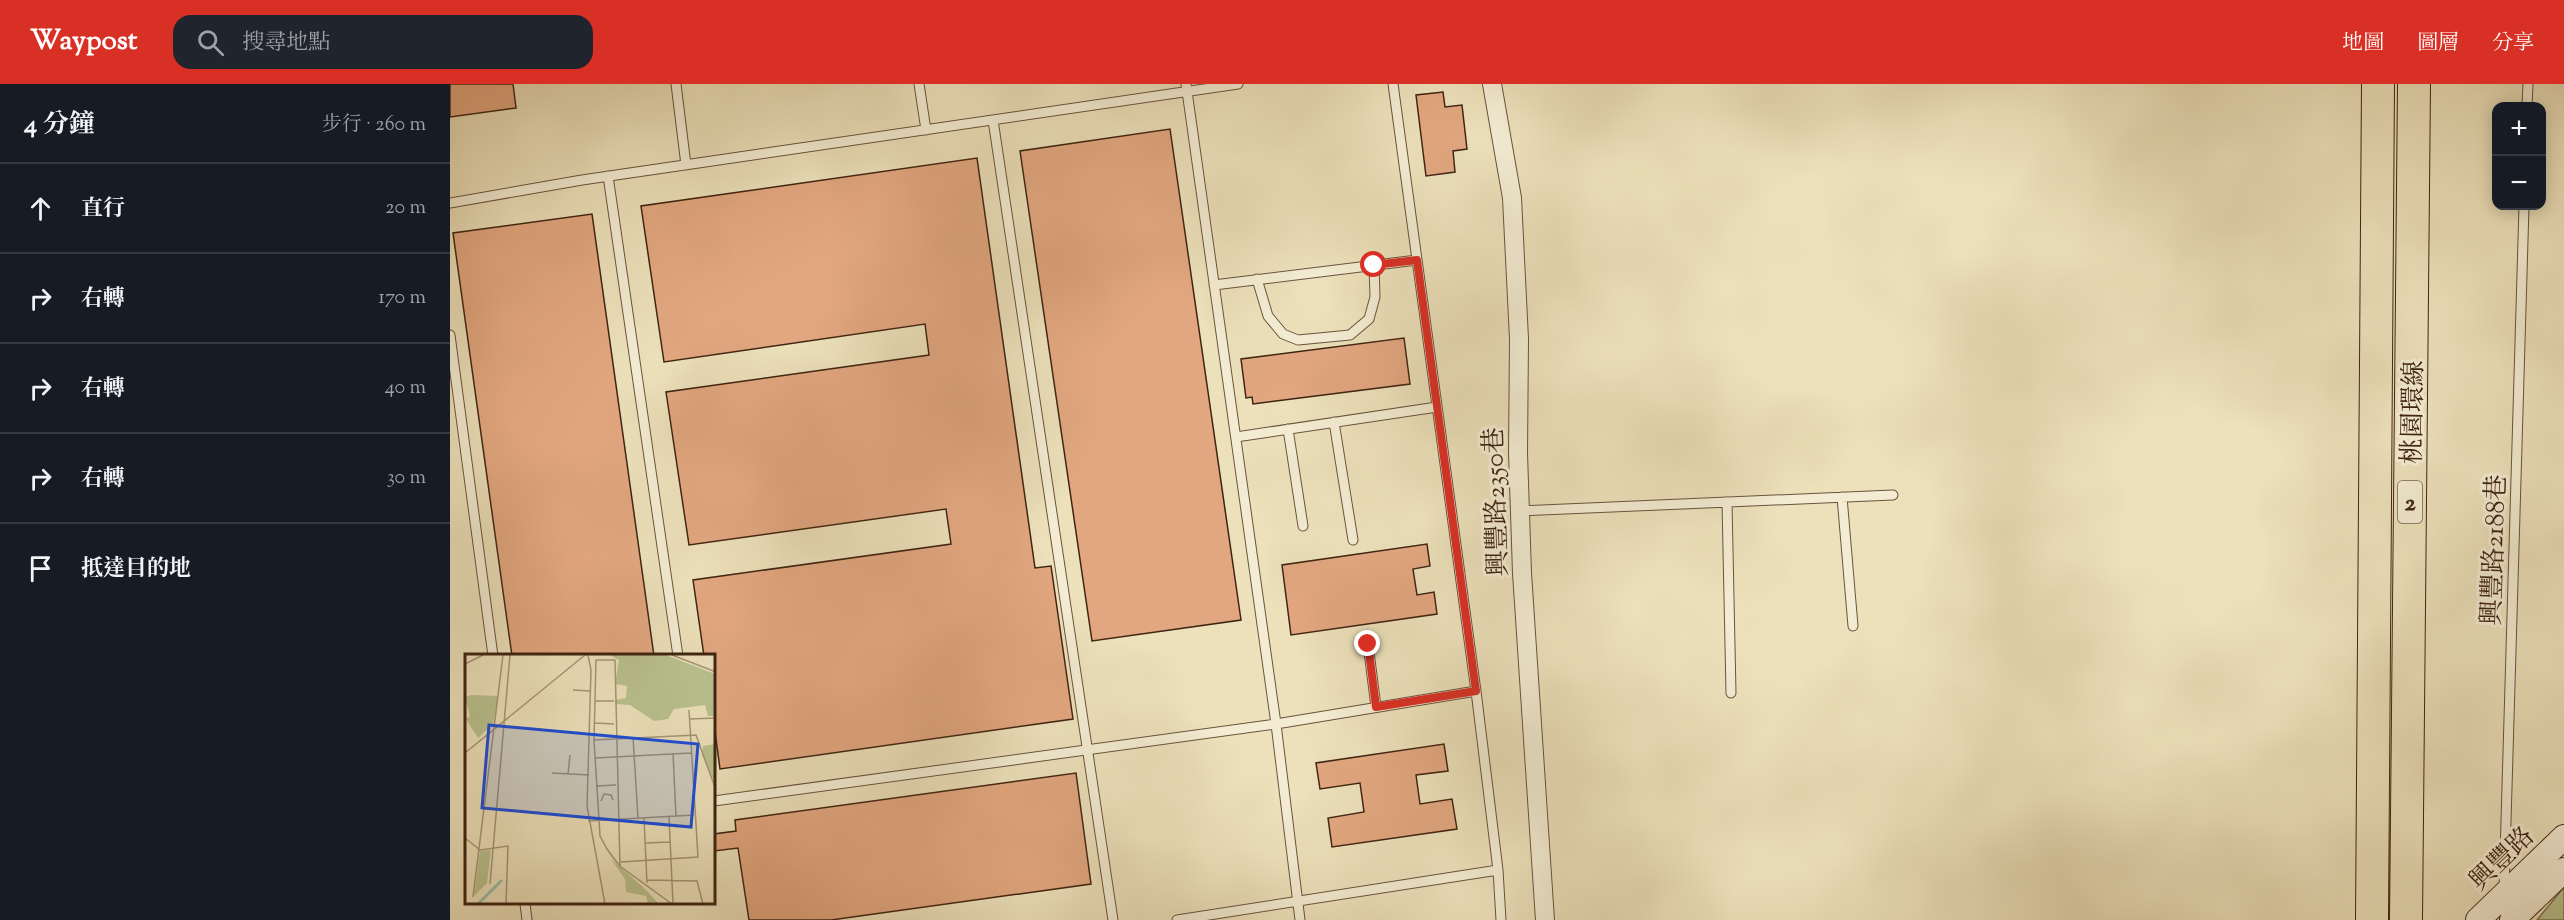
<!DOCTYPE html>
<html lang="zh-TW">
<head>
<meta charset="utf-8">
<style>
	:root { --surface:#171b24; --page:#20242c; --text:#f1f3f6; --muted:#9ea1a6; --line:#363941; --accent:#d93025 }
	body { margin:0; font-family:"Sorts Mill Goudy","Noto Serif TC",serif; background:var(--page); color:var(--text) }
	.controls { position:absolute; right:18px; top:18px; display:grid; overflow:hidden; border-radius:12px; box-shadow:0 3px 15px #0003 }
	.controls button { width:54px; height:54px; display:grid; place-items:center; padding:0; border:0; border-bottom:2px solid var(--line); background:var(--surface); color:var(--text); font:30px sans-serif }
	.stop { position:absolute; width:18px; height:18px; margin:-14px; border:4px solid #d93025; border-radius:50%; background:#fff }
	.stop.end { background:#d93025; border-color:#fff; box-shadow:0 2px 6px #0008 }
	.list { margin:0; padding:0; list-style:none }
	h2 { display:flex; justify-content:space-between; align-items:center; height:78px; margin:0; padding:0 24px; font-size:26px }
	h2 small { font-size:20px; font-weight:400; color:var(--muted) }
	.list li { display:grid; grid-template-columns:39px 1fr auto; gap:18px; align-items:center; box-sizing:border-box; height:90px; padding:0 24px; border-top:2px solid var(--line) }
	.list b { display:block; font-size:22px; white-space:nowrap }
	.list em { font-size:20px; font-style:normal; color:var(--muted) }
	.icon { flex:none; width:33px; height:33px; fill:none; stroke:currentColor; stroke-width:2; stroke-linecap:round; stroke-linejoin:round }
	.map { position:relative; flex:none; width:2114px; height:836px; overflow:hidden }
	header { display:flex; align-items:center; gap:36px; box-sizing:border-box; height:84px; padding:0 30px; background:var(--accent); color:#fff }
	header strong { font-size:28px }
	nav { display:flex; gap:33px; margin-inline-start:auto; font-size:21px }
	.search { width:420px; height:54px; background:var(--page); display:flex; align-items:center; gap:15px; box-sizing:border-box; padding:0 21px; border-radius:18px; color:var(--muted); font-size:22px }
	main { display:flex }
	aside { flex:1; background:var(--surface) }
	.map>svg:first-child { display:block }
	.green { fill:#b9c28f; stroke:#7c7350; stroke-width:1.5 }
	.building { fill:#e2a780; stroke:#3f2412; stroke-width:1.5 }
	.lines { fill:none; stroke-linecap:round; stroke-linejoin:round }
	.service-casing { stroke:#6a533c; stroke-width:11 }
	.minor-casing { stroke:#6a533c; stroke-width:20 }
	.secondary-casing { stroke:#3f2412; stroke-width:26 }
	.motorway-casing { stroke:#3f2412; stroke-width:34 }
	.service { stroke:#f3ecd3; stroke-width:9 }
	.minor { stroke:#f3ecd3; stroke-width:18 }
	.secondary { stroke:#f3ecd3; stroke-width:24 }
	.motorway { stroke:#ece1bb; stroke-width:32 }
	.route { stroke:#d93025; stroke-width:8 }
	.labels { text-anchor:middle; stroke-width:6; stroke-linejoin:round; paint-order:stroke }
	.shield { fill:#f3ecd3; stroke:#75604c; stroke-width:1.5 }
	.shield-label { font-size:24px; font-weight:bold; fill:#3f2412 }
	.street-label { font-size:26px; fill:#3f2412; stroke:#f3ecd3 }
	.inset-river { fill:none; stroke:#9abeaa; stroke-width:3 }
	.inset-road { fill:none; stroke:#a79577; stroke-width:1.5 }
	.view { fill:#1d4ed8; fill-opacity:0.15; stroke:#1d4ed8; stroke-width:3 }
	.inset-edge { fill:none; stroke:#3f2412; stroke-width:3 }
</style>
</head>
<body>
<header>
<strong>Waypost</strong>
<div class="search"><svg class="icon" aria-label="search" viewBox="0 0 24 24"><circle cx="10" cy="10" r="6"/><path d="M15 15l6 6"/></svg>搜尋地點</div>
<nav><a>地圖</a><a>圖層</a><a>分享</a></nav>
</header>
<main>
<aside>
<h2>4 分鐘<small>步行 · 260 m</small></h2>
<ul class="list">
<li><svg class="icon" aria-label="ahead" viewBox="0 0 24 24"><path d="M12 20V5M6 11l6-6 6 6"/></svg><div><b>直行</b></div><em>20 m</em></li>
<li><svg class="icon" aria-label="right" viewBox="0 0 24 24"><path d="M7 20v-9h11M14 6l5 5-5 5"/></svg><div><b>右轉</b></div><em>170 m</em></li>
<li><svg class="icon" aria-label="right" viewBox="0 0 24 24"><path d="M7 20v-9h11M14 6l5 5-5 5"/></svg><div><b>右轉</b></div><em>40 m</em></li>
<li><svg class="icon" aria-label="right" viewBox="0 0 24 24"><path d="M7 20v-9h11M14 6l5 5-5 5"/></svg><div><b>右轉</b></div><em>30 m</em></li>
<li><svg class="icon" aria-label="arrive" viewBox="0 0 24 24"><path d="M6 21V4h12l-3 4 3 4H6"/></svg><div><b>抵達目的地</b></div></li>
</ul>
</aside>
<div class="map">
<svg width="2114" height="836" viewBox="0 0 2114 836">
	<rect width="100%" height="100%" fill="#ece1bb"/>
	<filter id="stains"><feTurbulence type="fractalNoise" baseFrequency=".00333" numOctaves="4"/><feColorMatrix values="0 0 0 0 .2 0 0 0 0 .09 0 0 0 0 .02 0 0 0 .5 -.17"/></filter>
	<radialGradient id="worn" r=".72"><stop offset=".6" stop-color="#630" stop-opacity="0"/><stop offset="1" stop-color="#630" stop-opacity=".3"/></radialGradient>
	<path class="green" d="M2114 803V836H2087Z"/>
	<path class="building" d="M0 0H63L66 24 0 33Z
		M993 8 995 23 1012 21 1017 65 1003 67 1005 88 976 92 966 11Z
		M720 45 791 536 642 557 570 67Z
		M527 74 585 484 601 482 623 635 270 685 264 640V572H254L243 496 501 460 496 425 239 461 216 308 479 271 475 240 214 278 191 122Z
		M142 130 204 572H62L3 149Z
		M954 254 960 300 803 320 802 313 796 314 791 275Z
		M977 460 980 482 963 485 967 511 984 508 987 530 841 551 832 481Z
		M994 660 998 687 966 691 970 720 1002 715 1007 745 882 763 878 734 914 728 910 699 870 705 866 679Z
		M626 689 641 800 381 836H299L288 764 264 767V750L286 747 285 736Z"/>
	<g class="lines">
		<defs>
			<path id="service" d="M226 0 236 81
				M469 0 476 46
				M736 0 826 640 850 836
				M943 0 1026 607 1048 786 1051 836
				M2077 22 2078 0
				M543 36 663 836
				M158 92 228 572
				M0 119 132 96 788 0
				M807 195 818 232 833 250 848 256 900 251 919 235 925 213 924 181
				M764 201 967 176
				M0 251 43 572
				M884 338 903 456
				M838 345 853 442
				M786 353 987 323
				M1392 413 1403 542
				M1277 418 1281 609
				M1070 427 1443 411
				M918 560 926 623
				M264 717 826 640 1026 607
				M2054 806 2074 122
				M75 820 77 836
				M727 836 1048 786"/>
			<path id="minor" d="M1042 0 1062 114 1069 255 1068 369 1072 489 1095 836"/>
			<path id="secondary" d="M2028 836 2114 753
				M2062 836 2114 786"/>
			<path id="motorway" d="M1922 836 1928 0
				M1956 836 1964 0"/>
		</defs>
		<use href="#service" class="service-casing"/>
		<use href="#minor" class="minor-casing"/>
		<use href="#secondary" class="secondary-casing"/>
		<use href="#motorway" class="motorway-casing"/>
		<use href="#service" class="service"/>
		<use href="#minor" class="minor"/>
		<use href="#secondary" class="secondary"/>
		<use href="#motorway" class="motorway"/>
	</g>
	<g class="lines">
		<path class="route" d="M918 560 926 623 1026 607 967 176 924 181"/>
	</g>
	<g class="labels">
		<rect class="shield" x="1948" y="397" width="24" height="42" rx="4.5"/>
		<g class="shield-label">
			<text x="1960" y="426">2</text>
		</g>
		<g class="street-label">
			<text transform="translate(1962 328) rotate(-89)" y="9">桃園環線</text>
			<text transform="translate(1045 418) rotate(-92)" y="9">興豐路2350巷</text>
			<text transform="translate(2043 466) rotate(-88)" y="9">興豐路2188巷</text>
			<text transform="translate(2051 774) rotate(-44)" y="9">興豐路</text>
		</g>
	</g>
	<g transform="translate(15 570)">
		<rect width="250" height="250" fill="#ece1bb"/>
		<path d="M145 1H201L250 20V62H243L240 51 209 55 203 65 189 67 165 51 150 50V46L161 44 162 32 150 30 154 6ZM6 41 33 42 28 70 13 84 1 65 5 62 0 43ZM250 83V129L237 101 238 92 250 90ZM26 196 22 229 9 242 15 197ZM146 205 179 234 194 250H183L181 242 161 238 160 225Z" fill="#b9c28f"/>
		<path class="inset-river" d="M13 250 37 226"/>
		<path class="inset-road" d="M123 1 126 16 122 152 140 250M207 1 251 18M0 10 18 1M108 36 126 37M130 47H149M225 65 251 64M130 69 149 70M168 83 173 164M129 86 231 81 251 136M0 99 120 1M208 99 211 162M130 104 226 99M87 119 124 121M103 120 105 101M131 132 151 131M136 147 139 140 146 141 148 146M204 163 208 250M179 164 182 229M123 167 229 161M0 184 15 196 43 192 41 250M181 189 205 188M156 208 233 203 224 56M155 212 150 6H131L129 86 135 182 142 195 150 206 155 212 156 213 207 250M182 226 232 227 238 250M25 230 45 1M8 243 38 1"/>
		<path class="view" d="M24 71 233 90 226 173 17 154Z"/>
		<rect width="250" height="250" class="inset-edge"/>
	</g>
	<rect width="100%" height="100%" filter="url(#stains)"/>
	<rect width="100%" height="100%" fill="url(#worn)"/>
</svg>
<div class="controls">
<button>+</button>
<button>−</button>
</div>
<div class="stop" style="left:924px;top:181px"></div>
<div class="stop end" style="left:918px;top:560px"></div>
</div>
</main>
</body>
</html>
